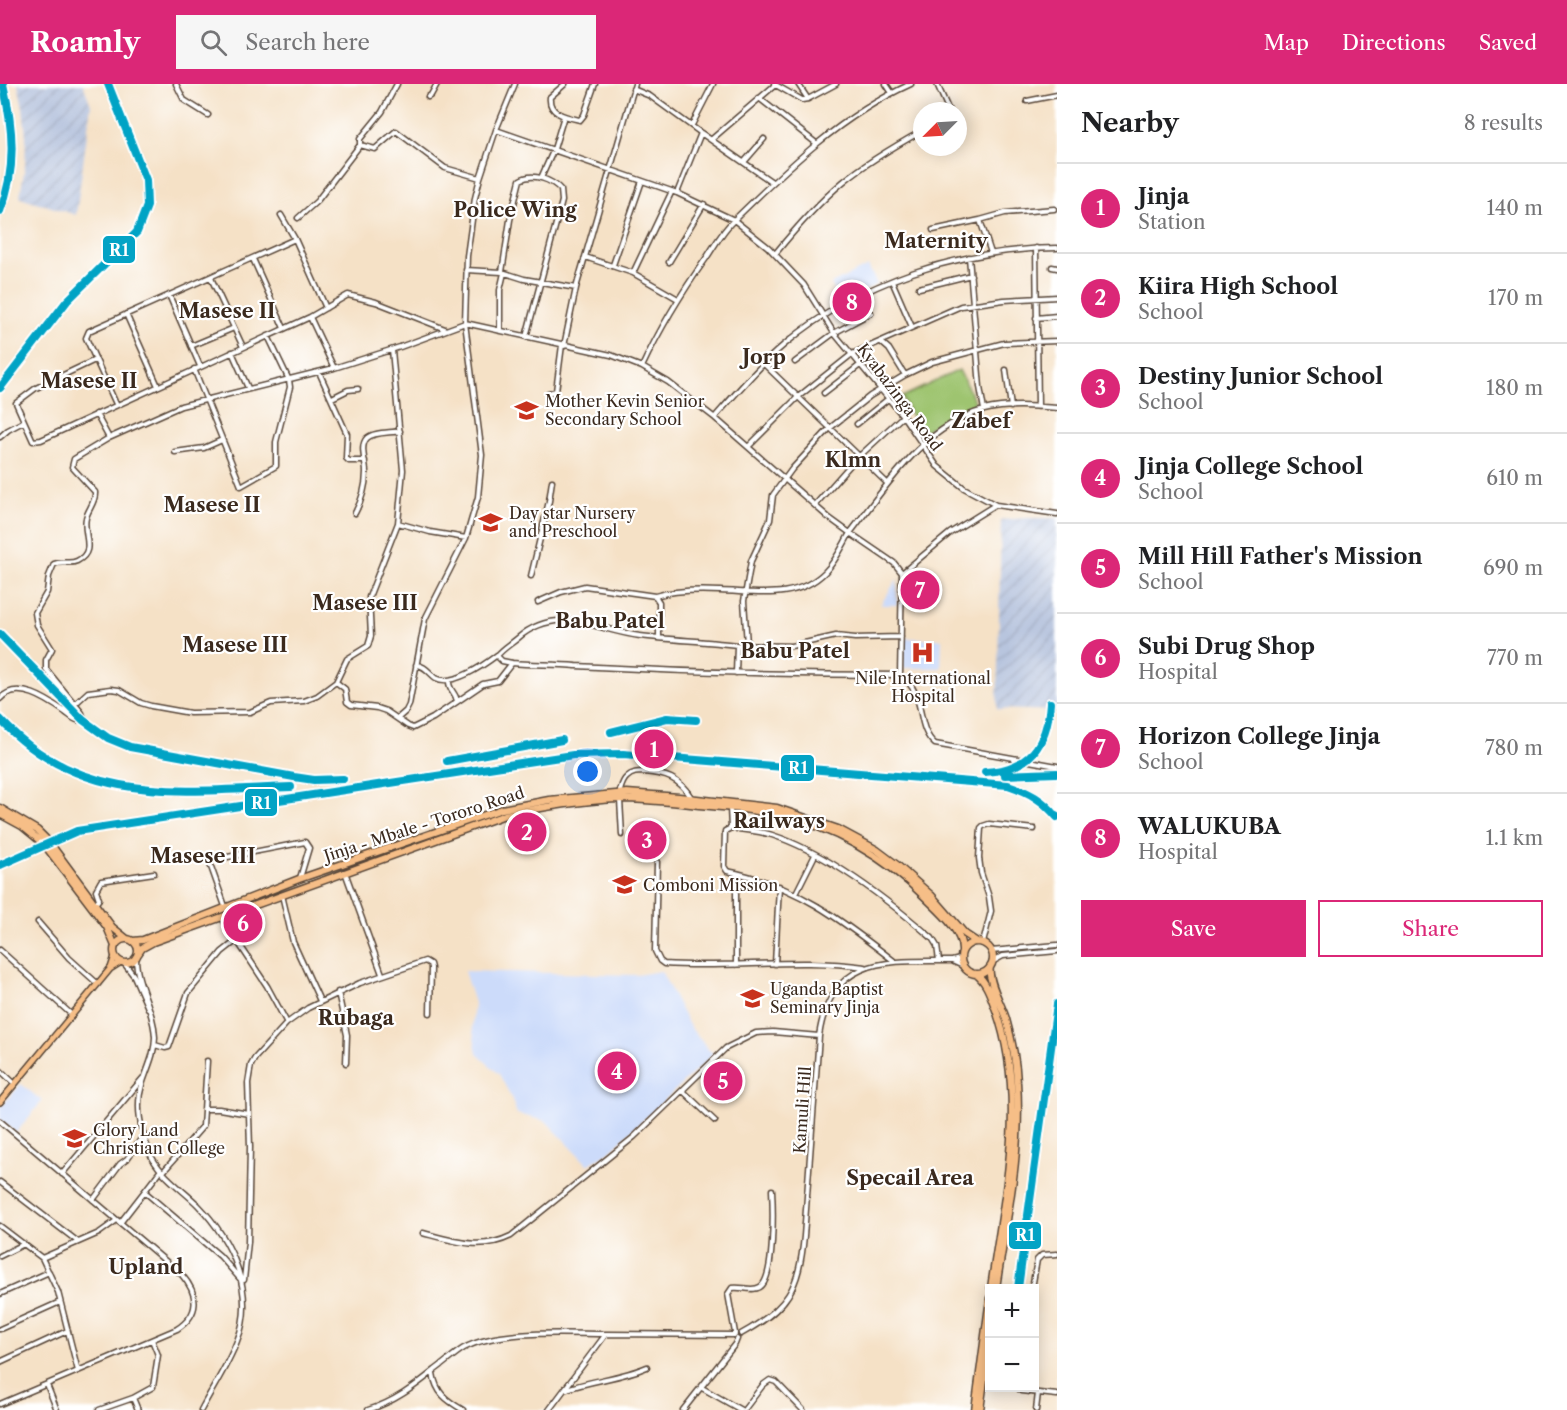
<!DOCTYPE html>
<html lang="en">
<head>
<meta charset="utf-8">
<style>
	:root { --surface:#fff; --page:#f6f6f6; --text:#202124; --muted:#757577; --line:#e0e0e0; --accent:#db2777 }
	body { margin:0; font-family:"Libre Caslon Text",serif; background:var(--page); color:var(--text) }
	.controls { position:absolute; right:18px; bottom:18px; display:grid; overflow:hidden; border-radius:0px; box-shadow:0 3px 15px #0003 }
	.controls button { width:54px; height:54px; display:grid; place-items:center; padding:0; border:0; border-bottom:2px solid var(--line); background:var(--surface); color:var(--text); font:30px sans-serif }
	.compass { position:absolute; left:913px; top:18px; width:54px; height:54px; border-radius:50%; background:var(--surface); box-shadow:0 3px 15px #0003; rotate:246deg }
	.you { position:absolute; left:588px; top:688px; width:21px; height:21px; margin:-15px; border:4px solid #fff; border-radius:50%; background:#1a73e8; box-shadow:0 0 0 9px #1a73e833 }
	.badge { display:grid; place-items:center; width:39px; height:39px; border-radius:50%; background:var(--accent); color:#fff; font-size:20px; font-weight:700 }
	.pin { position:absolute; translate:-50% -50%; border:3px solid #fff; box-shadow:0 2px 6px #0006 }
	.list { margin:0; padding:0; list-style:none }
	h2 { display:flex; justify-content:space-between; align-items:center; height:78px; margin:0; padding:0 24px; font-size:26px }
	h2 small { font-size:20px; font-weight:400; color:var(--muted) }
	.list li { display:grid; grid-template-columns:39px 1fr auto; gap:18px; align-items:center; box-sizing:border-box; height:90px; padding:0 24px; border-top:2px solid var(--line) }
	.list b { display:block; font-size:22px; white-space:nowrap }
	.list p { margin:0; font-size:20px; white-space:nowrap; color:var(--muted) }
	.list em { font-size:20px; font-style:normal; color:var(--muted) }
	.actions { display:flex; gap:12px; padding:18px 24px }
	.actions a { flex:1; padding:14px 0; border:2px solid var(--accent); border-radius:0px; text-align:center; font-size:21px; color:var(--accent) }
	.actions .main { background:var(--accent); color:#fff }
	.icon { flex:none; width:33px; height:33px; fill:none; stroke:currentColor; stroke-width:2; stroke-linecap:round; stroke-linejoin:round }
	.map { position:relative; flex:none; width:1057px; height:1326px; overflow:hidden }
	header { display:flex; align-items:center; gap:36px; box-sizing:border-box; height:84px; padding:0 30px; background:var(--accent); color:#fff }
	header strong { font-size:28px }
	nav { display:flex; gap:33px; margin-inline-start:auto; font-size:21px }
	.search { width:420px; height:54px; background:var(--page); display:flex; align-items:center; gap:15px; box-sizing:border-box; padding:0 21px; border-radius:0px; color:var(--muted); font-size:22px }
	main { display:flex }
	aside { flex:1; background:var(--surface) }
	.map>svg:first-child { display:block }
	.built { fill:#ccdbfa }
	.industrial { fill:url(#industrial-furrows) }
	.pitch { fill:#9ec46f; stroke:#6c7746; stroke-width:1.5 }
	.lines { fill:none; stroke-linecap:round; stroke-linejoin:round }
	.minor-casing { stroke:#574537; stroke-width:7 }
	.major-casing { stroke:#574537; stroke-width:8 }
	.highway-casing { stroke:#574537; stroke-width:9 }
	.minor { stroke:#fff; stroke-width:4 }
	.major { stroke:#f6be87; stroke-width:5 }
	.highway { stroke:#f6be87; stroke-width:6 }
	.rail-1-casing { stroke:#fff; stroke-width:12 }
	.rail-1 { stroke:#03a3c5; stroke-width:8 }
	.labels { text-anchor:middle; stroke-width:4.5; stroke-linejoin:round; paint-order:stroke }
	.street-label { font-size:16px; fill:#3b2a1e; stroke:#fff }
	.poi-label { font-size:16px; fill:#3b2a1e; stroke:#fff; text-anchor:start }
	.quarter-label { font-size:20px; font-weight:bold; fill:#3b2a1e; stroke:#fff }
	.line-badge { stroke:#fff; stroke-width:2 }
	.badge-label { font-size:16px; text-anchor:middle; font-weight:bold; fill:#fff }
</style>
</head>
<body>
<header>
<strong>Roamly</strong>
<div class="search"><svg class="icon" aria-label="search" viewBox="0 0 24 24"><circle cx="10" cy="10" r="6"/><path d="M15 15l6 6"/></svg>Search here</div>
<nav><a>Map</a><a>Directions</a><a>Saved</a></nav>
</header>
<main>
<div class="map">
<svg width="1057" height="1326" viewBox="0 0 1057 1326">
	<defs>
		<pattern id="industrial-furrows" width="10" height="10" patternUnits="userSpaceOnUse" patternTransform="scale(1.5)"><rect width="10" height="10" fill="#b8c5de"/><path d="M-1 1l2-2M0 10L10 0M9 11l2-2" fill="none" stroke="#9fa9be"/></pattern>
	</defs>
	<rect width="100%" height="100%" fill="#fff"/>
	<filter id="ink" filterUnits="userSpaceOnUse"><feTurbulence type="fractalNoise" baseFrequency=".0167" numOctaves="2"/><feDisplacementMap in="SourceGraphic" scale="12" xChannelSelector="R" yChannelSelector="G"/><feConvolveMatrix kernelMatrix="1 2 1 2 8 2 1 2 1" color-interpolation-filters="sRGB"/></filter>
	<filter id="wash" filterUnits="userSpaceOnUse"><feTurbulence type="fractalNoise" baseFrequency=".008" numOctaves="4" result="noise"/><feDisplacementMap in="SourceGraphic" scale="24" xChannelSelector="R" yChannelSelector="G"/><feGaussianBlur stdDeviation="1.35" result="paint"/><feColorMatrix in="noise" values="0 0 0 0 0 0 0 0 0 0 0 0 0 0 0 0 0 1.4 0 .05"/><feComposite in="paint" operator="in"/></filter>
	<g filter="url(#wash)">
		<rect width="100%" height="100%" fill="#f5e1c6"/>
		<path class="built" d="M868 182 877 200 842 219 831 200Z
			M897 495V521H881V520Z
			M904 554 942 555 941 584H903Z
			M464 887 637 891 661 887 690 943 708 965 714 970 609 1068 588 1081 546 1037 517 1030 511 1013 499 990 477 970 472 942 474 919Z
			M21 1000 42 1017 16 1049 0 1035V1024Z"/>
		<path class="industrial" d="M18 0H83L91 21 76 131 20 113 25 81 26 53 23 24Z
			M1027 434H1057V627L997 625 1001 436Z"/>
		<path class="pitch" d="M959 286 976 320 920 349 902 313Z"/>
	</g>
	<g filter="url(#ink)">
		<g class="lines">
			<defs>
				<path id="minor" d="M176 0 184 16 208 31
					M565 0 550 13C548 30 566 33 580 36L584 31 595 0
					M774 0 802 16 808 15 836 0
					M798 0 808 15
					M886 0 892 9
					M937 0 949 27
					M633 5 650 12 701 49 677 109
					M428 13 431 11 437 0
					M759 14 816 59
					M1027 17 1057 11
					M692 41 713 0
					M496 46 677 109 734 136 768 163 804 201 834 249 903 332 937 382 964 404 996 421 1057 430
					M701 49 772 98
					M712 55 775 1
					M360 61V55L382 28 397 0
					M745 77 764 55
					M541 94 554 65 564 32
					M281 131 295 155
					M298 134 317 117 360 61 375 65 396 47 445 84 480 94
					M980 136 1005 129 1054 125
					M933 146 980 136 991 169
					M1036 164 1038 323
					M775 170C796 144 818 119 843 98 867 78 895 62 922 47
					M585 173 633 189 678 215
					M969 173 980 303 984 326
					M253 175 284 244
					M669 178 704 120
					M613 181 642 97
					M1052 183 1057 184
					M466 186 502 188 524 195 576 204
					M502 188 510 136 520 96C533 88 552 96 561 106L562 117 526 253
					M633 189 672 107
					M211 194 243 263
					M892 197 912 243
					M919 204 971 191
					M169 211 200 282
					M126 230 158 302
					M310 233 334 284
					M1036 234 1057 232
					M500 247V206L504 189
					M881 258 889 265 905 291
					M191 262 234 244
					M564 262 576 204 635 0
					M232 268 248 304
					M95 276 36 304 16 319 33 357 41 356 310 233 348 211 376 218 445 245
					M795 278 834 249 871 229
					M764 280 887 399
					M642 283C660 244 682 208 707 173 715 161 723 146 734 136 787 84 842 31 911 0
					M194 285 241 402 276 382V358L290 303 289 296 268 252
					M1006 286 1011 323
					M319 288 347 350 346 374 349 377H365
					M548 309 556 307 562 261
					M824 309 860 281
					M332 314 348 306 358 305
					M116 320 86 254 89 247 295 155 326 224
					M96 330 109 354
					M715 333C737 308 759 282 785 260 860 197 960 165 1057 164
					M857 340 888 315
					M0 353 8 346 23 338
					M749 362 798 313 852 270 961 222 1004 216 1057 213
					M175 368 204 364 222 356
					M815 421 853 378 903 332
					M355 429C362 416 366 403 366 388 366 378 359 362 367 354 373 348 391 349 400 347
					M398 439 430 448 466 454
					M902 489 950 449 995 421
					M531 492 549 417 552 397
					M655 512C675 506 699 506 720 507 756 508 796 517 825 488 836 477 843 461 850 449L894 479 902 489 900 591
					M538 518 561 508 585 502 655 512 659 518V553
					M747 560 744 517 751 477 770 436 773 411 792 385 830 344 870 312 905 291 932 278 1004 259 1057 257
					M737 561 791 562 836 552 855 554 901 553
					M416 581C425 581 429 589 436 594 452 603 484 581 497 571
					M736 589 737 561C705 557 672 556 640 552 595 546 558 520 518 554 511 560 502 565 497 572L502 577 512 579C533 581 555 580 576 582 684 588 792 591 900 591 928 610 914 642 935 660L1057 682
					M336 598 345 605 347 618 351 621 377 624 386 627 408 642 413 644 433 634 483 600 498 597 512 579
					M449 598C449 606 456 609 457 617
					M0 615C17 595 48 616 65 628 71 632 74 637 81 637L84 634 82 629 46 585V576L52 565 37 541 35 529 47 508 49 492 54 480C62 476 69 481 77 477 97 467 82 450 86 434 88 425 96 418 95 408L72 383 74 375 109 354 181 322 334 284 400 263 465 239 611 271 642 283 668 298 715 334 828 433 850 449C886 403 923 342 984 326 1007 320 1033 322 1057 324
					M75 620 88 608 111 605 119 606 141 619 151 622 190 629 250 628 271 619 304 617 317 612 336 598 347 575 368 562 371 552 369 513 398 439 403 386 392 266
					M398 634 406 627 409 621 425 535 466 454 478 413 482 371 465 239 467 172 475 114 480 94 496 46 515 0
					M619 710C621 704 622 697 627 693 632 688 638 688 644 688 666 690 679 694 691 713
					M620 716 622 751
					M730 724 731 744
					M657 778 655 867 660 877 664 880C731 885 799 873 865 883
					M345 788 382 890
					M796 809 815 771
					M282 811 293 858 320 917
					M95 820 99 815 96 806 101 797 154 789
					M226 825 210 780 212 776 305 758 309 764 300 794
					M222 834 267 902 287 939
					M38 838 69 874 98 900
					M983 859 991 827 989 813 981 789 979 774 981 744 983 742 989 740 1034 745
					M0 866 72 931
					M991 867 1057 861
					M136 874C136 900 154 925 155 953 155 970 147 985 142 1001 135 1023 141 1046 149 1067 158 1090 181 1104 198 1121 231 1155 257 1209 237 1257 228 1281 213 1303 201 1326
					M960 875 952 877 963 882
					M894 877C839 834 796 801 727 787L724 782 725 747 731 744C744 746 759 747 772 751 828 769 888 816 932 854L937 862 939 877
					M992 878 1003 872 1057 867
					M124 879 134 892 148 924
					M775 880 779 802
					M736 881V789
					M338 908 347 951 346 979
					M155 961 165 964 169 963 188 909 222 868 236 857
					M0 986 15 1000
					M683 1007 715 1037
					M205 1025H219L249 1030
					M0 1037 182 1191C199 1211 200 1230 177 1245L0 1320
					M163 1088 203 1042 207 977
					M62 1090 143 994
					M0 1098 77 1157
					M145 1108 220 1172 242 1197 244 1196 248 1158 250 1063 248 999 251 981 255 974 287 939 308 924 360 899 425 877 430 880 431 884 430 929
					M93 1116 120 1080 127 1075 143 1052
					M120 1139 161 1086
					M0 1142 42 1174 58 1208 78 1287
					M423 1149C453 1157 481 1167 511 1152L634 1053 726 964 756 949 773 948 819 952
					M0 1172 24 1160
					M42 1174 99 1149 117 1136
					M1032 1204 1037 1176 1042 1171 1057 1170
					M0 1210 49 1188
					M0 1245 60 1218
					M735 1249 728 1210 732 1204C741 1202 752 1208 760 1203 775 1194 773 1123 772 1106
					M741 1250C788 1224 799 1205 804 1152L819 952C831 871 887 877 952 877
					M0 1278 67 1247
					M433 1289C436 1309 446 1316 463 1326
					M47 1301 57 1326
					M702 1304 741 1326
					M1018 1304 1021 1307 1057 1311
					M567 1305C593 1296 621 1294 647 1283
					M133 1314 138 1326
					M99 1326 133 1314 153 1303 158 1271 152 1256
					M368 1326C394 1318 414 1303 435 1286 445 1279 454 1270 464 1264 499 1245 566 1250 606 1250
					M549 1326 606 1250 735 1251
					M683 1326 735 1260 737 1255
					M744 1326 763 1301 770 1296 776 1298 803 1326
					M1036 1326 1038 1309"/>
				<path id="major" d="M111 884 115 872
					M0 1018 110 885 121 878"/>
				<path id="highway" d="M0 724 37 746 49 758 112 843 127 855
					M0 730 22 742 44 760 107 843 115 862
					M114 867a12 12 0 1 1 24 0a12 12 0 1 1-24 0Z
					M133 857 143 856 299 795 502 725 549 716 627 709 679 713 777 724 838 745 877 766 897 781 931 811 965 850 977 858
					M961 874a16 16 0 1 1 32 0a16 16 0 1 1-32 0Z
					M138 870 142 864 153 858 505 731C542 723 579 717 617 715 644 715 672 718 699 721 725 723 751 725 776 730 832 742 885 773 925 813 939 827 963 846 962 868
					M990 883C987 896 1002 921 1006 935 1012 956 1016 977 1017 998 1022 1067 1006 1137 996 1204
					M976 890C987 898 991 913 996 926 1028 1016 1004 1112 991 1204
					M975 1326 990 1214
					M980 1326 990 1252"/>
			</defs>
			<use href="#minor" class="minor-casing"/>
			<use href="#major" class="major-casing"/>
			<use href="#highway" class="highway-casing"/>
			<use href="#minor" class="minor"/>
			<use href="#major" class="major"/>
			<use href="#highway" class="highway"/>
			<defs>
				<path id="rail-1" d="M0 127C17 86 13 42 3 0
					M0 304 67 217 137 148 147 122 146 96 108 0
					M0 550 83 636 108 654 130 663 294 693 314 696 343 695
					M0 635C80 723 184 707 291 703
					M611 648 667 634 696 636
					M447 677 562 656
					M985 688C1030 686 1047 661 1050 619
					M1005 691 1057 689
					M0 781 77 747 573 671 623 670 1008 701C1029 708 1043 716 1057 733
					M1018 1204 1057 920"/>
			</defs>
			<use href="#rail-1" class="rail-1-casing"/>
			<use href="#rail-1" class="rail-1"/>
		</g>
	</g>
	<defs>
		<symbol id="school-bare" viewBox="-9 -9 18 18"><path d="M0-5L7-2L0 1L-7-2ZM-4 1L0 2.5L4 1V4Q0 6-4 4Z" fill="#c8321e" stroke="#fff" stroke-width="2.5" paint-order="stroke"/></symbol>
		<symbol id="hospital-bare" viewBox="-9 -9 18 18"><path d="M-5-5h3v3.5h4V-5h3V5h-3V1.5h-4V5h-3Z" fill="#c8321e" stroke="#fff" stroke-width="2.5" paint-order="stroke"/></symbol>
		<symbol id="university-bare" viewBox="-9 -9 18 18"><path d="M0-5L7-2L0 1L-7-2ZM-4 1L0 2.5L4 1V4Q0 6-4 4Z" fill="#c8321e" stroke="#fff" stroke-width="2.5" paint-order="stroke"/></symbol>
	</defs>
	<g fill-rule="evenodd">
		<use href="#school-bare" x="510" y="310" width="33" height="33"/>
		<use href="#school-bare" x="474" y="422" width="33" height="33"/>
		<use href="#hospital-bare" x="906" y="552" width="33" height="33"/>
		<use href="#school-bare" x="608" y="784" width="33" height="33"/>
		<use href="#university-bare" x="736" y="898" width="33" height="33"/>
		<use href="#school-bare" x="58" y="1038" width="33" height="33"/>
	</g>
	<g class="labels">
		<g class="street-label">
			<text transform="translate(900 313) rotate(53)" y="6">Kyabazinga Road</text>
			<text transform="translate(424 740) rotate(-18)" y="6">Jinja - Mbale - Tororo Road</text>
			<text transform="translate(802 1026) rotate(-86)" y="6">Kamuli Hill</text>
		</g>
		<g class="poi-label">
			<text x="545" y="323">Mother Kevin Senior<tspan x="545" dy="18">Secondary School</tspan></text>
			<text x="509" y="435">Day star Nursery<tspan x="509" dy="18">and Preschool</tspan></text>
			<text x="923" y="600" text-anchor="middle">Nile International<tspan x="923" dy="18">Hospital</tspan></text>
			<text x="643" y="807">Comboni Mission</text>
			<text x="770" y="911">Uganda Baptist<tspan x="770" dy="18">Seminary Jinja</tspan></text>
			<text x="93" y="1052">Glory Land<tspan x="93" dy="18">Christian College</tspan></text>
		</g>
		<g class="quarter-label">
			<text x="515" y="133">Police Wing</text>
			<text x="936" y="164">Maternity</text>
			<text x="227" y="234">Masese II</text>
			<text x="764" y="280">Jorp</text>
			<text x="89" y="304">Masese II</text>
			<text x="981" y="344">Zabef</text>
			<text x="853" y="383">Klmn</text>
			<text x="212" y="428">Masese II</text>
			<text x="365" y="526">Masese III</text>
			<text x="610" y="544">Babu Patel</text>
			<text x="235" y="568">Masese III</text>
			<text x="795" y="574">Babu Patel</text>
			<text x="779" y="744">Railways</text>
			<text x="203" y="779">Masese III</text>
			<text x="356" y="941">Rubaga</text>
			<text x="910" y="1101">Specail Area</text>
			<text x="146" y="1190">Upland</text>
		</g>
	</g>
	<g class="line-badge">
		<rect x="102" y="151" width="34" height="29" rx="6" fill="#03a3c5"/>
		<rect x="780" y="670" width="35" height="28" rx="6" fill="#03a3c5"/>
		<rect x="244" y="704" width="34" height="29" rx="6" fill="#03a3c5"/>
		<rect x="1008" y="1137" width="34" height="29" rx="6" fill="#03a3c5"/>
	</g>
	<g class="badge-label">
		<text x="119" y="172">R1</text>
		<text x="798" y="690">R1</text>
		<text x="261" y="725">R1</text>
		<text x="1025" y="1157">R1</text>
	</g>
</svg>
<div class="controls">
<button>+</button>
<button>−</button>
</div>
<svg class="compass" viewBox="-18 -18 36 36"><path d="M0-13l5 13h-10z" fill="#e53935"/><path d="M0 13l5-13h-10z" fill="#757577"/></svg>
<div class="you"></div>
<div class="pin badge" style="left:654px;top:665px">1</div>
<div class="pin badge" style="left:527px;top:748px">2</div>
<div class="pin badge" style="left:647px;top:756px">3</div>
<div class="pin badge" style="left:617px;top:987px">4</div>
<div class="pin badge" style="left:723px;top:997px">5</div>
<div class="pin badge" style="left:243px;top:839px">6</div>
<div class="pin badge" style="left:920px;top:506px">7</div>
<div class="pin badge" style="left:852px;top:218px">8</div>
</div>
<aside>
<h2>Nearby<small>8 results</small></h2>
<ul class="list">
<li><span class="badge">1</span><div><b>Jinja</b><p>Station</p></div><em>140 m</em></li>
<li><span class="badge">2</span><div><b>Kiira High School</b><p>School</p></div><em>170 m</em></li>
<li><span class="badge">3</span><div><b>Destiny Junior School</b><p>School</p></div><em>180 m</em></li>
<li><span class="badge">4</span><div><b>Jinja College School</b><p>School</p></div><em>610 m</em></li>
<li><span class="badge">5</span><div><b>Mill Hill Father's Mission</b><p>School</p></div><em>690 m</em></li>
<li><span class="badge">6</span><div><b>Subi Drug Shop</b><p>Hospital</p></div><em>770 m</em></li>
<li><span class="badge">7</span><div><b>Horizon College Jinja</b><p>School</p></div><em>780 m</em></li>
<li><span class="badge">8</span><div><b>WALUKUBA</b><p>Hospital</p></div><em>1.1 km</em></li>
</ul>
<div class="actions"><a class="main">Save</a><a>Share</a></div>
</aside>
</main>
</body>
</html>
